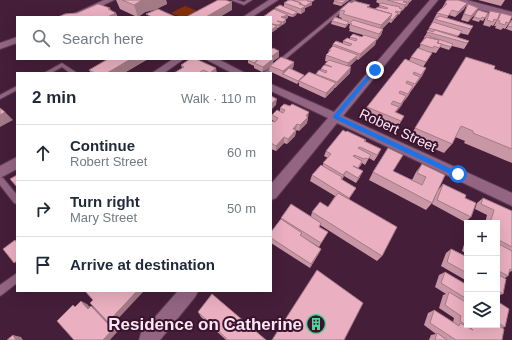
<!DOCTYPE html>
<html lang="en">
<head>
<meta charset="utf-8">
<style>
	:root { --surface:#fff; --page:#f6f6f7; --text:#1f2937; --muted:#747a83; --line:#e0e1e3 }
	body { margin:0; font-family:Arial,sans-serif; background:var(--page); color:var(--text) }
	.controls { position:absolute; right:12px; bottom:12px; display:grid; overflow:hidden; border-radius:0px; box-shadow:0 4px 16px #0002 }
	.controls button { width:36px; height:36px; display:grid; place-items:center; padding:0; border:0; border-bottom:1px solid var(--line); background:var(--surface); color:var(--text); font:20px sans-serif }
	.stop { position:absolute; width:12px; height:12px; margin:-9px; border:3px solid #1a73e8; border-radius:50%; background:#fff }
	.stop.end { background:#1a73e8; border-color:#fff; box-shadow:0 1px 4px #0008 }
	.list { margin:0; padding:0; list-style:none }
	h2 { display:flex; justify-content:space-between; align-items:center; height:52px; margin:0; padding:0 16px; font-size:17px }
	h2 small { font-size:13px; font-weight:400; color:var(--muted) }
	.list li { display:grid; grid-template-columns:26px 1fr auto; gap:12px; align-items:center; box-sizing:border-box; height:56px; padding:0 16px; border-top:1px solid var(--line) }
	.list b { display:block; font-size:15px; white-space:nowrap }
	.list p { margin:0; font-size:13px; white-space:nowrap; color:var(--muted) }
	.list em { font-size:13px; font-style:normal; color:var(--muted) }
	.icon { flex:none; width:22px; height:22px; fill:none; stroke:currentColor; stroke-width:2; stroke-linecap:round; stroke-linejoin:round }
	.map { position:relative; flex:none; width:512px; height:340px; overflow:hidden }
	.search { position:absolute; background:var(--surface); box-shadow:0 4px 16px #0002; left:16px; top:16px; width:256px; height:44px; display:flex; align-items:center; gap:10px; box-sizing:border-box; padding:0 14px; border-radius:0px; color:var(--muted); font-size:15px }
	.panel { position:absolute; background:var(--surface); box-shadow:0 4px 16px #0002; left:16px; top:72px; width:256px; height:220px; border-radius:0px }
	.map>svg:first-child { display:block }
	.green { fill:#85300a }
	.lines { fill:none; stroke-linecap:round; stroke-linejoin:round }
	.lane-casing { stroke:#5d3b53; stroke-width:2 }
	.street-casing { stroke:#5d3b53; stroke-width:2 }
	.secondary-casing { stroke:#5d3b53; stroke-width:2 }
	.lane { fill:#936583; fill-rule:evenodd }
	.street { fill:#936583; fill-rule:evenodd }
	.secondary { fill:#936583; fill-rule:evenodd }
	.wall { fill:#c996a5 }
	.shaded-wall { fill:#a47a86 }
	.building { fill:#eaafc0; stroke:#a47a86 }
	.route { fill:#1a73e8 }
	.labels { text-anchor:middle; stroke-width:4; stroke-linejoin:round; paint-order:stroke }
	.street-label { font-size:14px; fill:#fee8f5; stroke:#3a142f }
	.near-poi-label { font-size:17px; font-weight:bold; fill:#fee8f5; stroke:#3a142f; text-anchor:end }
</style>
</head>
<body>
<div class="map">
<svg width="512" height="340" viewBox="0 0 512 340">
	<rect width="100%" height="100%" fill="#451e39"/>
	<path class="green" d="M185 6 197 11C187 17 182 18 171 13Z"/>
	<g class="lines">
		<defs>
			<path id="lane" d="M231 0H237L244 2 247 0H252L244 5Z
				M352 0H356L269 73H263Z
				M62 63 77 73H70L62 67 51 73H44Z
				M17 86V90L0 99V95Z
				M0 177 3 178 17 195V204L14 203 0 185Z
				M17 273V283L3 294 0 296V285Z"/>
			<path id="street" d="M104 0H114L78 17H67Z
				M269 0H278L252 17H243Z
				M430 0H438L343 116 512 193V206L337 123 276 198 271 200V184L328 118 271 91V84L334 112Z
				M17 37V43L0 49V43Z
				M173 59H184L164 73H152Z
				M205 59H218L245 73H232Z
				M17 157V169L0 178V166Z
				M178 291H198L195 297 160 340H139L141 333Z"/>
			<path id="secondary" d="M449 0H467L512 12V18L450 2Z"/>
		</defs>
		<use href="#lane" class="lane-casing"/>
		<use href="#street" class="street-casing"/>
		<use href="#secondary" class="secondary-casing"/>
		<use href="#lane" class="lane"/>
		<use href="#street" class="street"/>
		<use href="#secondary" class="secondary"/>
	</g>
	<path class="wall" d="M116 0H166L167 4 145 12 138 17H137L120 9Z
		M288 0H315L312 2 308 1 312 5 305 8V11L301 14 297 13 296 15 293 17 288 16V18L285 19 286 22 278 28H277V29L271 33 275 8 284 7V3Z
		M335 0H349L341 6 333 4 334 1Z
		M377 0H412L409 3 406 7H405L402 11V10L399 15 398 14 397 16 391 23 389 22 382 29H383L381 35 377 40H376L375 45 358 60 357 59 349 67 350 73 335 88H334V89L325 98 299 86V82L297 84 269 71 270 67 262 72 254 68V66L248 63V60L279 57 273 61V63L294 62 293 68 291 69 304 76 315 75 325 65V64L328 62 325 61 326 55 328 53 329 50 332 47 333 44 343 43V41L350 39V37H362L363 35 349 31 350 29 349 28 350 24H348L345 28 331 24 332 21 341 19 342 18 339 17 340 10 352 3 370 5 369 7 375 9 379 7 380 4 376 2Z
		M478 0H505L501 6Z
		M445 3H467L464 9 455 17 449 15 447 18 473 26 468 35 460 33 457 37 469 41 464 49 452 46 449 50 440 47 436 53 431 52 432 53 429 58 423 67 426 68 422 76 396 112 404 116 397 129 363 115 367 107 409 61 411 57 419 48 437 13 442 8Z
		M468 4 478 8 475 14 468 22 461 20Z
		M478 10 488 13 483 21 480 20 479 22 472 20Z
		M490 11 497 20 493 26 491 25 490 27 483 25 486 17Z
		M501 13 509 23 505 29 503 28 501 30 495 28 496 26H494Z
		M512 20V31L506 29Z
		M148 59 124 73H91L89 70Z
		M181 65 217 73H174L182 68Z
		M494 69 512 75V163L464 143 465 141 455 137 452 144 444 153 409 138 436 94 441 96Z
		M280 108 308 117 307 123 299 131 297 130 296 131 295 136 287 144 284 143 276 151 271 149V150V121L275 122 272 120V115L280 111Z
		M366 140 365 141 381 149 378 155 374 161 369 158 365 165 362 163 361 165 358 169 360 177 356 183 344 176 342 180 356 188 353 193 349 199 382 256 377 261 320 225V227L328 232 319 247 301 236 321 249 319 253 310 268 271 243V232L281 219V218L311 216 312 212 328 207 335 196 310 181 312 175 323 166V163L328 158 324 156 326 151Z
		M422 164 439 189 443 184 465 198 471 217 465 222 432 204 437 193 432 203 426 210 369 180 373 172 393 171 412 180 416 172Z
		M483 198 512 211V250H511L512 251V271L509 272 508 276 505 278 503 294 497 296V223H485L487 215 475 209 477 203Z
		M466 238H467V254L462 251Z
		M451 249 467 257V281L441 266 446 253Z
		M445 272 467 285V325H497V301L505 327 502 328V340H429L431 335 436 334 424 325 428 313 434 310 453 322 454 318 439 308 443 295 446 294 435 287 439 275Z
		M198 312 266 340H226L201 317Z"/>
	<path class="shaded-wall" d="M142 0H166L167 4 155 10 145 12 138 17 134 5Z
		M347 0H349L341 6 342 3Z
		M410 0 408 5 406 7 408 2Z
		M232 2V10L220 17H206Z
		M312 2V5L305 8V11L301 14V9L304 6Z
		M407 3 405 8 402 11 405 5Z
		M467 3 464 9 455 17 458 12Z
		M110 8 113 14 116 13 118 17H107L108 9Z
		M478 8 475 14 468 22 471 16Z
		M297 12 296 15 293 17V15Z
		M398 13 397 16 391 23 392 20Z
		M392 14 389 22 378 33 381 25Z
		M288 15V18L281 20V17Z
		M286 19V22L283 25V22Z
		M349 22 348 25 345 28 346 25Z
		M282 23V25L278 28V25Z
		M277 26V29L271 33V30Z
		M383 29 381 35 377 40 379 34Z
		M377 39 375 45 358 60 360 54Z
		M279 51V57L273 61V64L270 66V67L262 72 263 67 271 57Z
		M358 55 356 60 346 69 348 63Z
		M131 59H148L124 73H107Z
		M294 62 293 68 284 75 283 74 282 77 283 71Z
		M351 67 350 73 335 88 337 82Z
		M216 68 217 73H210Z
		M426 68 422 76 417 83 421 75Z
		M304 75V78L299 81V82L297 84 298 81Z
		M336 83 334 89 325 98 326 93Z
		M413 86 409 95 404 102 408 94Z
		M406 96 402 105 396 113 401 104Z
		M277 99 276 105 271 110V104Z
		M5 112 13 120 0 127V115Z
		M309 112 307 123 299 131 300 125Z
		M297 124 295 136 287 144 288 139 293 129Z
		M284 137V143L276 151V146Z
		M346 171 344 176 341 180 343 175Z
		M363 171 360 177 356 183 358 178Z
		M321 249 319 253 310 268 311 264Z
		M137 291H144L113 324H111L118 331 110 340H103L91 306 96 308Z
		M81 301 87 304 94 311 88 309Z
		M13 335 21 337 23 340H16Z"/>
	<path class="building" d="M122 0H142L134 5Z
		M218 0H225L232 2 206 17H186Z
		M289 0H292L301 3 299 4 305 6 301 9 284 3Z
		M292 0H308L307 1 312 2 305 6 301 4V3Z
		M335 0H347L342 3 334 1Z
		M387 0H410L408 2 404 1 403 2 407 3 405 5Z
		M447 0H458L467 3 458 12 452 10 448 16 437 13 447 4 445 3Z
		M354 1 370 5 367 7 392 14 381 25 343 14 345 11 340 10 349 2 352 3Z
		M381 3 400 7 399 8 402 9 400 12 396 11 395 12 398 13 392 20 390 19 392 14 375 9 378 7 387 9 388 8 379 5Z
		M98 4 110 8 108 9 116 13 107 17H58L65 14 77 13Z
		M468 4 478 8 471 16 464 14Z
		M280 5 297 12 293 15 275 8Z
		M158 9 176 17H152L146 14Z
		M274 9 288 15 281 17 286 19 283 22 277 21 282 23 278 25 272 24 277 26 271 30V17H263Z
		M478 10 488 13 485 18 482 17 481 19 474 17Z
		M490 11 500 13 497 20 494 19 493 22 487 20Z
		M501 13 512 16 509 23 506 22 505 25 499 23 500 21 498 20Z
		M440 16 473 26 471 29 434 19Z
		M335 17 349 22 346 25 332 21Z
		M353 20 383 29 379 34 351 25 352 24 350 23Z
		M512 20V27L508 26Z
		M433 22 462 31 458 36 429 28Z
		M428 30 433 32 435 30 469 41 467 43 427 32Z
		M353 34 362 37 364 35 377 39 360 54 333 44 336 41 350 46 352 44 343 41 347 38 356 41 357 39 350 37Z
		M426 35 453 44 451 47 438 43 439 40 426 37 425 39 424 38Z
		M426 37 439 40 437 43 442 44 439 48 434 46 433 48 420 44Z
		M333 46 358 55 348 63 326 55 331 50H329Z
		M273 48 279 51 271 57 274 58 263 67 254 63 259 59H271V50Z
		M418 48 432 53 426 62 411 57Z
		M281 57 294 62 283 71 270 66Z
		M466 57 495 66 494 69 512 75V149L473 133V131L461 126 452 144 415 128 436 94 442 96Z
		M108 59H131L107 73H95L89 70Z
		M190 59H196L216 68 210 73 203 70 199 73H174L184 67 181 65Z
		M249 59H259L254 63 248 60Z
		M405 59 426 68 421 75 414 72 413 74 420 77 415 84 407 81 406 83 413 86 408 94 400 91 399 93 406 96 401 104 393 101 391 104 399 107 395 112 404 116 401 121 367 107Z
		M329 60 351 67 337 82 316 74 319 70 326 73 327 71 321 69 324 65 332 67 325 64Z
		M289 68 304 75 298 81 283 74Z
		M309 72 336 83 326 93 299 81Z
		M271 96 277 99 271 104Z
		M284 104 290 106 292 104 309 112 306 116 308 117 300 125 297 124 293 129 296 130 288 139 284 137 276 146 271 143V121L275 122 278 118 272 115 277 110 283 113 285 110 280 108Z
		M0 108 5 112 0 115Z
		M343 130 346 132 347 131 366 140 364 141 381 149 377 155 360 147 358 148 371 155 368 159 365 158 364 159 354 155 353 156 362 161 358 168 353 166 363 171 358 178 346 171 343 175 323 163 331 154 326 151Z
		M388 148 403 155 393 171 422 185 426 177 417 173 422 164 445 175 432 203 373 172Z
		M321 165 342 177 341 179 356 188 349 198 312 175Z
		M17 175V187L10 179Z
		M443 184 466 195 465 198 476 203 471 217 437 200Z
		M338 193 397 227 382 256 312 212 320 202 328 207Z
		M483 198 512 211V247L497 239V223H490L494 210 481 204Z
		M291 204 321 223 319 227 328 232 321 243 281 218Z
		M281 219 302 233 300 235 321 249 311 264 271 238V232Z
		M15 240 17 243V261L14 263 3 249Z
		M497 243 512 251V270L510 269 508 276 497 270Z
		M451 249 467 257V273L447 262Z
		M317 270 363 303 344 340H272Z
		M445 272 467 285V299L441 283Z
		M497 274 506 279 503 294 497 290Z
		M85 291H137L108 322 90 303 93 300Z
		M449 292 467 303V325H497L504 329 502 340H456L430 323 434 310 459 326 460 323 473 330 460 321 461 316 445 305Z
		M212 294 266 340H228L198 312Z
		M81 301 88 309 91 306 113 329 103 340H74L57 321 73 305 75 307Z
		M497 301 509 309 505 327 497 322Z
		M437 333 447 340H435Z
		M13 335 16 340H7Z"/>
	<path class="route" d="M373 69 377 70 339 116 460 173V176H455L333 118V116Z"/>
	<defs>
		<symbol id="building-ring" viewBox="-11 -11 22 22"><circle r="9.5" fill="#3a142f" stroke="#50d398" stroke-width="1.5"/><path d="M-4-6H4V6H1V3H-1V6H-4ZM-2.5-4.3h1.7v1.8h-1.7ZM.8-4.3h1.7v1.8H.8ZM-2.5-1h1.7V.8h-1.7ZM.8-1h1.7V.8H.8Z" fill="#50d398"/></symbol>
	</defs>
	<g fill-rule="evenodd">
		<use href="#building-ring" x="305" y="313" width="22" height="22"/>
	</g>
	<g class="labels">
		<g class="street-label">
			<text transform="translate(398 130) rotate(25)" y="5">Robert Street</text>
		</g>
		<g class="near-poi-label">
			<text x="302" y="330">Residence on Catherine</text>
		</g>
	</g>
</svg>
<div class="controls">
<button>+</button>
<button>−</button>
<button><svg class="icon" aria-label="layers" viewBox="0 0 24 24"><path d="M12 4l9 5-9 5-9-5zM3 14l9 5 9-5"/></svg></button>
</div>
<div class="stop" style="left:458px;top:174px"></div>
<div class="stop end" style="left:375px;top:70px"></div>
<div class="search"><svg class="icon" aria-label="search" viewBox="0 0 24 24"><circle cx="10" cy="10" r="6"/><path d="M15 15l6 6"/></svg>Search here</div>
<section class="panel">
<h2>2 min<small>Walk · 110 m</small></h2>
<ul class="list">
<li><svg class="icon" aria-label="ahead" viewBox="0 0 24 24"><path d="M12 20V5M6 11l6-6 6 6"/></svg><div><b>Continue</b><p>Robert Street</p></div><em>60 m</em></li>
<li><svg class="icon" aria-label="right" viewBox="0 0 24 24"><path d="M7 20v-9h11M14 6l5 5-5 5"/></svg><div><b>Turn right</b><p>Mary Street</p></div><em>50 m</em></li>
<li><svg class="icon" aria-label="arrive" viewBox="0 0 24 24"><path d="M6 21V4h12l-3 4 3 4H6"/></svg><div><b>Arrive at destination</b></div></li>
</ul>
</section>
</div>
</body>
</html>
